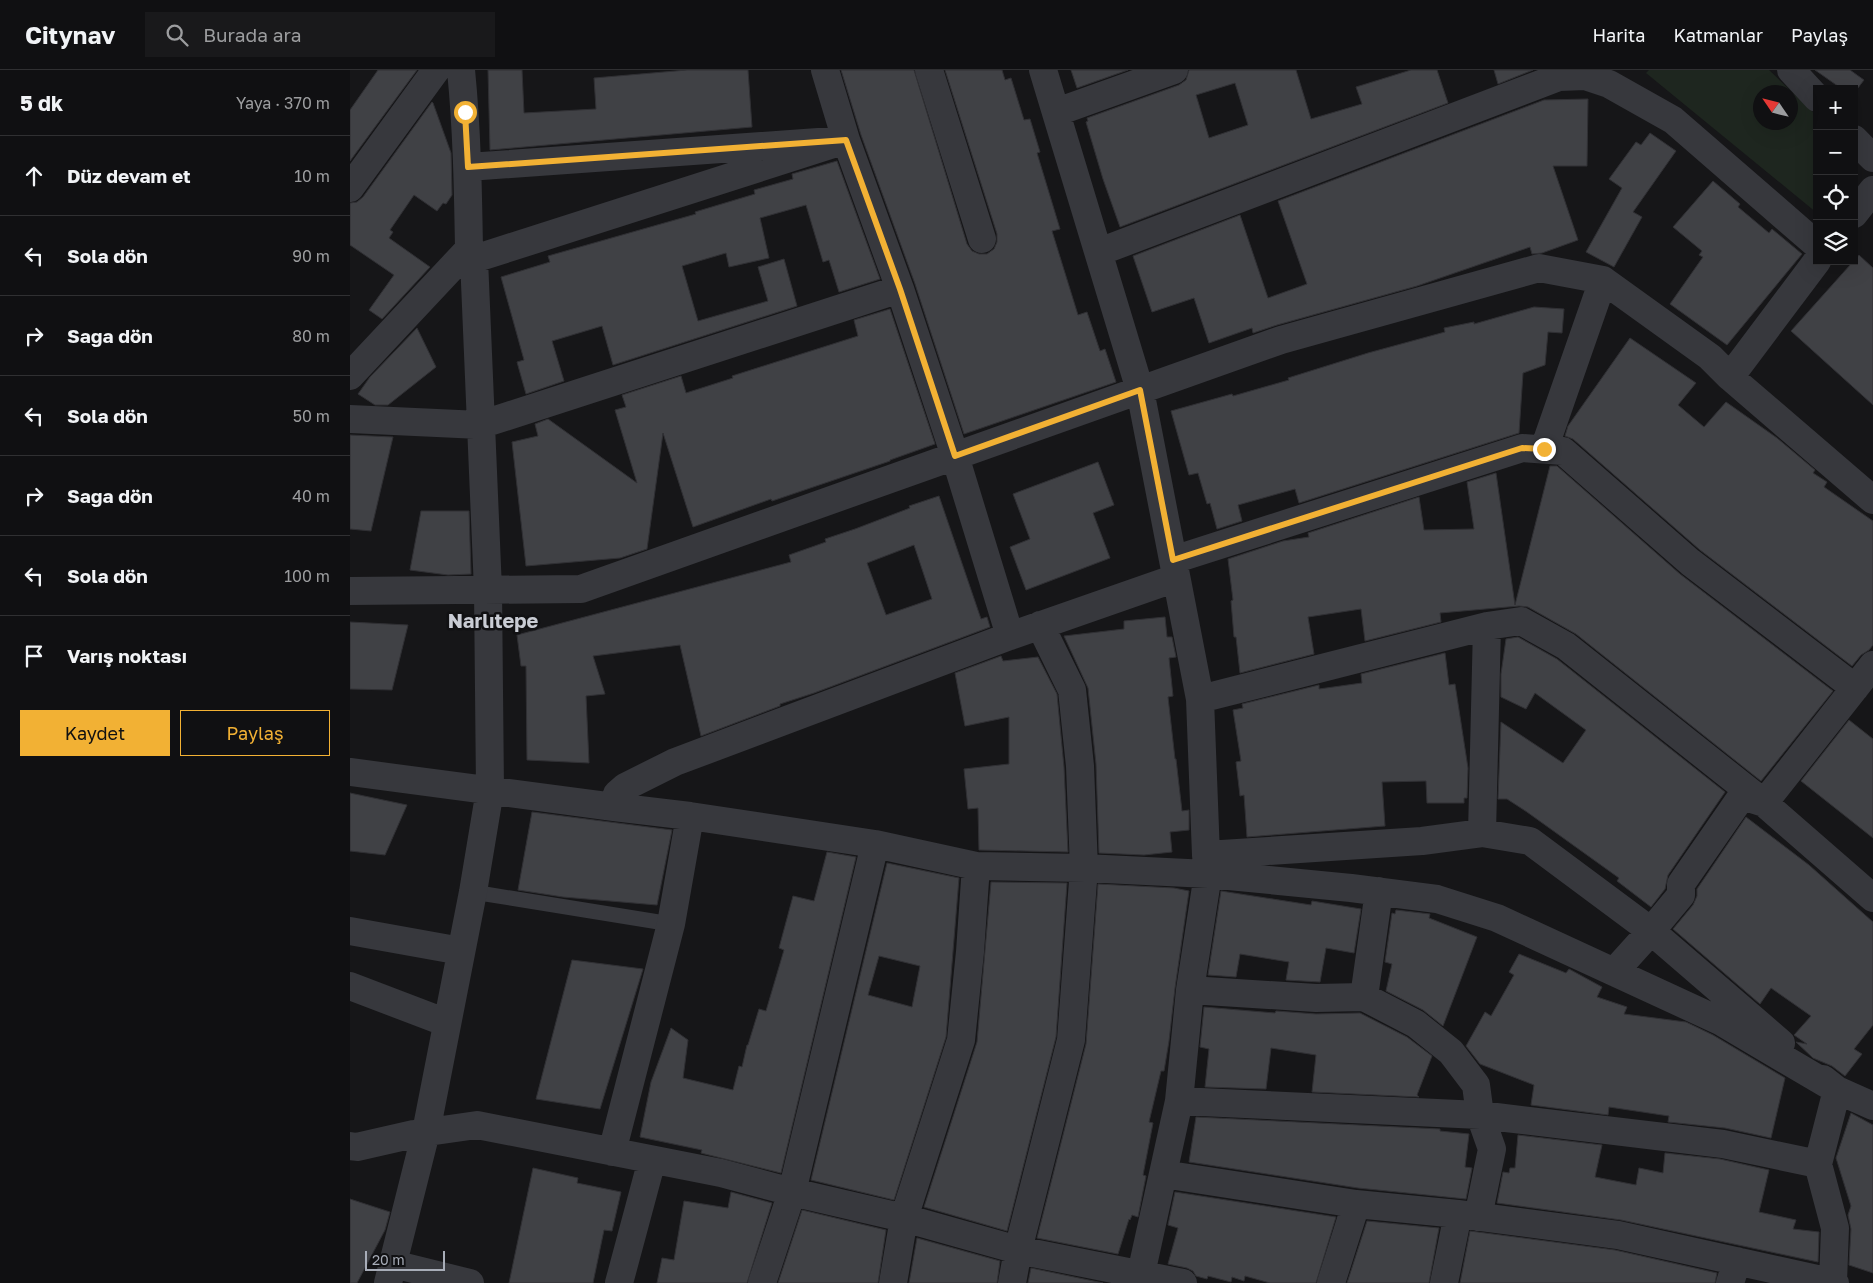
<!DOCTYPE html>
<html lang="tr">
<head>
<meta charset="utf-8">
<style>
	:root { --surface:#101012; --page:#19191b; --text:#f1f3f6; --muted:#9c9d9f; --line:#303032; --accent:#f2b134 }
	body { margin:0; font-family:"Golos Text",sans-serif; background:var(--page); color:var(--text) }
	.controls { position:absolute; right:15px; top:15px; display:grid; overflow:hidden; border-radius:0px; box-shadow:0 5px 20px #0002 }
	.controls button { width:45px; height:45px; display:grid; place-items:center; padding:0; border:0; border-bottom:1px solid var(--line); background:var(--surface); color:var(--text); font:25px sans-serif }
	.compass { position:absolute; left:1403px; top:15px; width:45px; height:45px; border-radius:50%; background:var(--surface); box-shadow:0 5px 20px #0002; rotate:305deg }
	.scale { position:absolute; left:15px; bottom:12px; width:80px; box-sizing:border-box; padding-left:5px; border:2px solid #a8adb8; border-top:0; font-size:14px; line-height:18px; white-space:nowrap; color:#a8adb8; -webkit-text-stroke:4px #111113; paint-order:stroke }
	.stop { position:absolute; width:15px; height:15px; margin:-11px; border:4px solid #f2b134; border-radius:50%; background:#fff }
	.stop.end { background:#f2b134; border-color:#fff; box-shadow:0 1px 5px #0008 }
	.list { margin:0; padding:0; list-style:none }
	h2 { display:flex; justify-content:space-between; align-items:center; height:65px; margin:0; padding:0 20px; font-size:21px }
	h2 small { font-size:16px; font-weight:400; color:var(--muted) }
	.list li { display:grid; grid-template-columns:32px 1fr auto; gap:15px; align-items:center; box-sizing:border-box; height:80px; padding:0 20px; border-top:1px solid var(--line) }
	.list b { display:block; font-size:19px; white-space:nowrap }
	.list em { font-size:16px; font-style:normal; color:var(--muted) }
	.actions { display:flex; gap:10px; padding:15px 20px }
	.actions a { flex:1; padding:11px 0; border:1px solid var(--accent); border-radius:0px; text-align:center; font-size:18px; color:var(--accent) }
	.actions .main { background:var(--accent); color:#111 }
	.icon { flex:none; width:28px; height:28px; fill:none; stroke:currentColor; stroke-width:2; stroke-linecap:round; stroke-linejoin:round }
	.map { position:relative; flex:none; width:1523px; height:1213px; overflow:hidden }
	header { display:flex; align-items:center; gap:30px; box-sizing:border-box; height:70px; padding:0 25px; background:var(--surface); border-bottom:1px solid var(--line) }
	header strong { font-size:24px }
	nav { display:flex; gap:28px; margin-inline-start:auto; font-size:18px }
	.search { width:350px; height:45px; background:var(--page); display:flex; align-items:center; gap:12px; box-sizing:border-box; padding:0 18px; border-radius:0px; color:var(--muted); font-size:19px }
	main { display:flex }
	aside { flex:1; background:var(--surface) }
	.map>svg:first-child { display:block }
	.green { fill:#1e261f; fill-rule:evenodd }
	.building { fill:#404145; stroke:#303034; fill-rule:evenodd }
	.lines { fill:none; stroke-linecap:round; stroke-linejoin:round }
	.service { stroke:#37383d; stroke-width:15 }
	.minor { stroke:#37383d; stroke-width:28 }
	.route { stroke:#f2b134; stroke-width:6 }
	.labels { text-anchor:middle; stroke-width:5; stroke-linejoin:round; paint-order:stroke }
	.district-label { font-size:20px; font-weight:bold; fill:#c9ccd4; stroke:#111113 }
</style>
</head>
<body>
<header>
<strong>Citynav</strong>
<div class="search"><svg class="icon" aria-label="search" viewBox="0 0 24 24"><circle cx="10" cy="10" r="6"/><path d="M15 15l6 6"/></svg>Burada ara</div>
<nav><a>Harita</a><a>Katmanlar</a><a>Paylaş</a></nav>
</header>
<main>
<aside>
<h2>5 dk<small>Yaya · 370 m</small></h2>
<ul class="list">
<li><svg class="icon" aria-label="ahead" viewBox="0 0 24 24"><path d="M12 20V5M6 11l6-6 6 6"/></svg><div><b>Düz devam et</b></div><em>10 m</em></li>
<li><svg class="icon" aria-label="left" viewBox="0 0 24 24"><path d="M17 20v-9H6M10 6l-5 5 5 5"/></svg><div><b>Sola dön</b></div><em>90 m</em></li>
<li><svg class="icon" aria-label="right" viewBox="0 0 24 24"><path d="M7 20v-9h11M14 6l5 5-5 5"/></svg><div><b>Sağa dön</b></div><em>80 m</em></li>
<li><svg class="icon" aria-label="left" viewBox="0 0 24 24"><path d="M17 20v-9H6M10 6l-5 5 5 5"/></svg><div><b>Sola dön</b></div><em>50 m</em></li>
<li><svg class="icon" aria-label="right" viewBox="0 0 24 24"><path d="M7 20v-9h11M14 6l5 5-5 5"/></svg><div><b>Sağa dön</b></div><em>40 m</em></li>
<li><svg class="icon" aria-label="left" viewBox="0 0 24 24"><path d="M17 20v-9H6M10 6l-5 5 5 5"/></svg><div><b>Sola dön</b></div><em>100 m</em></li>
<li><svg class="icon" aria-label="arrive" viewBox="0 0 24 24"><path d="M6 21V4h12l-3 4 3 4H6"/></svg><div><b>Varış noktası</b></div></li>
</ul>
<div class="actions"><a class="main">Kaydet</a><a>Paylaş</a></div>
</aside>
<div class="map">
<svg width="1523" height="1213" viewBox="0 0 1523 1213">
	<rect width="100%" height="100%" fill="#161618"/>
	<path class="green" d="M1299 0H1419L1467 46V143L1296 3ZM1410 22H1440V52H1410Z"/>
	<path class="building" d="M28 0H67L0 91V40Z
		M138 0H172L174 43 246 39 244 8 337 0H398L402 57 140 80Z
		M491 0H564L617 174 622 181 629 184H637L644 179 647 172V164L595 0H652L655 10 661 8 674 50 680 49 690 82 687 83 710 159 702 161 728 245 737 242 750 281 755 279 766 312 614 364 565 214 511 65Z
		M721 0H778L727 18Z
		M839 0H946L961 49 1012 34 1006 17 1061 0H1087L1098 33 770 157 753 109 736 52 738 51 737 48 829 15 836 10ZM885 13 898 55 859 68 846 25Z
		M1144 0H1183L1148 14Z
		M1465 0H1500L1514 10 1504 23V19H1492Z
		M1238 29 1237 96H1203L1228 170 1192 183 1182 184 1180 177 1067 216 927 255 903 263 902 258 859 273 844 228 802 242 783 186 890 145 918 228 957 214 928 131 1194 30Z
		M82 32 83 33 101 83 102 125 96 134 93 133 87 141 64 125 40 160 43 162 39 168 80 197 32 249 19 240 44 205 0 175V133L7 132 13 127Z
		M1300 63 1326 81 1283 142 1292 147 1264 197 1236 182 1272 118 1259 109 1286 72 1291 75Z
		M487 91 530 209 489 222 479 190 473 192 456 135 410 148 419 188 379 197 376 183 332 196 348 251 418 231 408 197 434 189 447 236 263 295 252 256 202 271 214 311 176 324 167 292 174 290 151 207 200 192 198 186 346 144 345 142 405 124 404 120 443 109 442 104Z
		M1363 111 1390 134 1388 137 1419 163 1422 159 1452 184 1377 275 1320 234 1353 187 1349 185 1352 181 1323 157Z
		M1509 185 1523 198V335L1441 261Z
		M1184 237 1214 239 1212 263 1198 262 1195 295 1173 303 1169 363 949 433 945 419 888 435 892 451 867 459 860 433 857 434 848 403 839 405 821 341 882 324 883 326 939 310 938 308 1018 283 1095 262 1094 258 1124 252V254Z
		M540 239 585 374 540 390V391L422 431 421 429 343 457 313 363 297 479 270 488 176 496 162 372 188 366 185 354 198 349 287 413 265 340 276 337 272 325 331 306 336 323 383 308 382 306 508 266 504 250Z
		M67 258 86 297 38 335H25L8 324 20 307Z
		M1280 268 1346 313 1328 335 1354 357 1376 332 1427 368 1465 400 1463 403 1477 412 1474 417 1523 451V575L1519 580 1511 585 1502 596 1350 480 1223 369 1215 366 1218 356Z
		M0 365 43 367 21 461 0 459Z
		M748 392 764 435 743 443 760 488 676 520 660 477 680 469 663 424Z
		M1200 396H1207L1330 504 1483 621 1411 711 1226 564 1178 537 1169 536 1090 543 1091 552 1015 571 1011 539 958 547 964 584 890 603 886 567H884L881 531 883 530 878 489 933 471 959 467 958 463 1069 427 1074 460 1124 459 1117 412 1146 403 1165 535Z
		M589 426 631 549 637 547 640 557 464 623 430 634V636L351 666 330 575 243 586 255 624 236 626 239 693 177 690 176 596H171L167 565 441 492 439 485 476 472 475 469 505 459 560 438 559 436ZM564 475 582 529 536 545 517 493Z
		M71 441H119L121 504 98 505 60 500Z
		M815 547 817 567H822L826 587 819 588 823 626 818 627 825 689H826L832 741 839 740V760L820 762 822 782 794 785 749 783 746 694 738 618 714 566 774 559V551Z
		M0 552 58 555 42 620 0 619Z
		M1168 567 1207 589 1375 722 1318 805 1315 819 1301 837 1267 811 1269 808 1177 742 1157 729H1148L1151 652 1213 693 1236 660 1185 623 1176 639 1151 627V604L1156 569Z
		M1095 583 1099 615 1105 614 1118 698 1117 728H1114V733H1077L1076 711 1032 712 1035 756 897 767 894 725 890 726 886 692 891 691 883 640 893 638 892 634 969 615V619L1012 613 1011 604Z
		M651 586 653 591 688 587 707 624 714 697 718 782 629 780 628 738 618 739 614 699 659 694V647L615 656 605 603Z
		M1499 650 1523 669V768L1451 711Z
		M0 723 57 735 35 785 0 781Z
		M182 742 322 760 307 835 213 827 168 820Z
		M1396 747 1459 795 1523 852V955L1504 979 1512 984 1495 1006 1482 996 1463 988 1446 972 1457 974 1444 965 1461 946 1421 918 1410 934 1323 859 1343 835 1347 826V819Z
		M477 782 506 787 431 1103 351 1083 352 1080 290 1067 301 1012 321 958 338 970 333 1008 383 1020 389 996 392 997 397 975H398L409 939 416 941 434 880 429 878 443 826 464 831Z
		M537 793 609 808 596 967 544 1130 461 1110ZM529 886 570 896 562 937 518 925Z
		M641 812 717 813 706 967 657 1161 574 1137 627 972Z
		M748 814 824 818 839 821 825 918 819 971 814 1001H811L799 1052 803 1053 793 1105 796 1106 788 1147 782 1145 780 1150 779 1149 768 1184 687 1168 736 974Z
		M871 821 961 835 962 831 1011 839 1004 883 976 878 970 912 936 910 939 892 890 884 886 907 858 905Z
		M1046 840 1080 844 1079 848 1127 867 1093 956 1073 940 1036 921 1042 894 1035 892 1042 843 1045 844Z
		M1169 884 1216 903 1219 899 1252 917 1247 927 1277 937 1274 944 1336 952 1363 965 1435 1008 1421 1068 1375 1058 1318 1052 1319 1046 1259 1037 1258 1045 1181 1035 1184 1015 1130 994 1116 976 1135 942 1141 946 1164 905 1159 902Z
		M222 890 293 899 250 1039 186 1029Z
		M854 937 925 943 926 941 966 944 1010 943 1057 967 1082 986 1067 1025 1069 1027 962 1022 966 985 921 978 916 1019 855 1017 859 979 850 977Z
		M1501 1043 1523 1055V1203L1499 1195 1501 1159 1498 1145 1501 1136 1486 1088Z
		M846 1047 1090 1059V1061L1119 1064 1115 1097 1122 1098 1116 1129 1008 1118 839 1092Z
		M1168 1065 1252 1075 1245 1107 1286 1115 1289 1098 1313 1103 1315 1083 1370 1089 1419 1100 1409 1142 1446 1150 1443 1159 1469 1162 1468 1192 1271 1150 1147 1133 1153 1102 1159 1103 1160 1098H1165Z
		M183 1098 228 1108 227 1113 271 1122 262 1161 254 1160 243 1213H159Z
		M381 1122 422 1133 397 1213H307L312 1188 324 1190 334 1131 378 1138Z
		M825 1122 986 1147 966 1213H920L895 1206 894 1211 882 1207 881 1212 858 1206 857 1209 846 1206 843 1201 837 1198 818 1194 828 1158 818 1155Z
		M0 1129 40 1142 35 1160 7 1213H0Z
		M452 1140 536 1160 528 1213H428Z
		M1017 1151 1089 1158 1079 1213H997Z
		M1120 1161 1265 1180 1367 1203 1365 1213H1110Z
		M567 1168 650 1191 647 1213H559Z
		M681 1198 753 1213H678Z"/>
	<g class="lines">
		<path class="service" d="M123 822 321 854"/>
		<path class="minor" d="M475 0 496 70 550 219 605 386 660 566
			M579 0 632 169
			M693 0 790 320 850 629 856 785 858 804 840 920 829 1031 789 1213
			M1441 0 1467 28
			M707 42 824 0
			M1504 69 1523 88
			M118 97 496 70 124 189
			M0 118 86 0
			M1504 144 1523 120
			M749 182 1209 7 1235 6 1259 14 1323 50 1467 175
			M0 306 119 179
			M1380 307 1467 191
			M0 349 130 355 550 219
			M1194 379 1253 210
			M823 490 1172 378 1213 381 1340 492 1505 618
			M0 521 231 519 931 270 1189 198 1253 210 1360 287 1380 307 1523 430
			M850 629 1137 556 1171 551 1216 576 1414 733 1523 828
			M0 702 264 737 340 746 525 774 626 796 734 798 858 804 1001 818 1087 829 1147 848 1370 951 1487 1020 1523 1036
			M264 737 267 724 275 717 325 692 660 566 826 508
			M1132 763 1137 556
			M856 785 1072 771 1132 763 1180 771 1301 861 1431 973
			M0 861 111 881
			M1264 902 1301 861 1331 825V814L1392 726 1414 733 1523 595
			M0 916 97 953
			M840 920 966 928 1014 927 1066 954 1101 982 1126 1015 1130 1045 1142 1079 1128 1147
			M1014 927 1029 821
			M1473 1009 1487 1020 1468 1094 1485 1158 1483 1212
			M829 1031 1130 1045 1373 1074 1468 1094
			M0 1076 7 1077 64 1064 127 1055 371 1103 442 1122 554 1148 668 1180 833 1213
			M262 1082 321 854 340 746
			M813 1104 1006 1134 1108 1144 1268 1165 1485 1213
			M43 1194 120 1213
			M38 1213 76 1062 123 822 140 720 138 520 124 189 119 179C118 119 117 60 111 0
			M269 1213 302 1090
			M412 1213 442 1122 525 774
			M543 1213 554 1148 611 970 620 882 626 796
			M662 1213 668 1180 721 970 734 798 730 696 722 620 690 555
			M981 1213 1006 1134
			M1094 1213 1108 1144
			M1380 1213 1387 1191"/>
	</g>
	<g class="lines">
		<path class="route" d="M115 42 118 97 496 70 550 219 605 386 790 320 823 490 1172 378 1194 379"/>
	</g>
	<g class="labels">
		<g class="district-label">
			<text x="143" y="558">Narlıtepe</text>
		</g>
	</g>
</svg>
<div class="controls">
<button>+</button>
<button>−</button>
<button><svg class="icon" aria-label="locate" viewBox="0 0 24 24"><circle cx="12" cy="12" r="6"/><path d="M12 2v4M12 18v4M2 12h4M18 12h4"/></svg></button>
<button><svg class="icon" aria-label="layers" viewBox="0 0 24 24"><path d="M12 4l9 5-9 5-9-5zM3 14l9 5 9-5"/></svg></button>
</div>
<svg class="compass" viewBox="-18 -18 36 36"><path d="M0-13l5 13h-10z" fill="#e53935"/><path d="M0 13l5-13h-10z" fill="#9c9d9f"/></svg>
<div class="scale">20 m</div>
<div class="stop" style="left:115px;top:42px"></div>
<div class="stop end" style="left:1194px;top:379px"></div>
</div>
</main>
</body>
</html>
